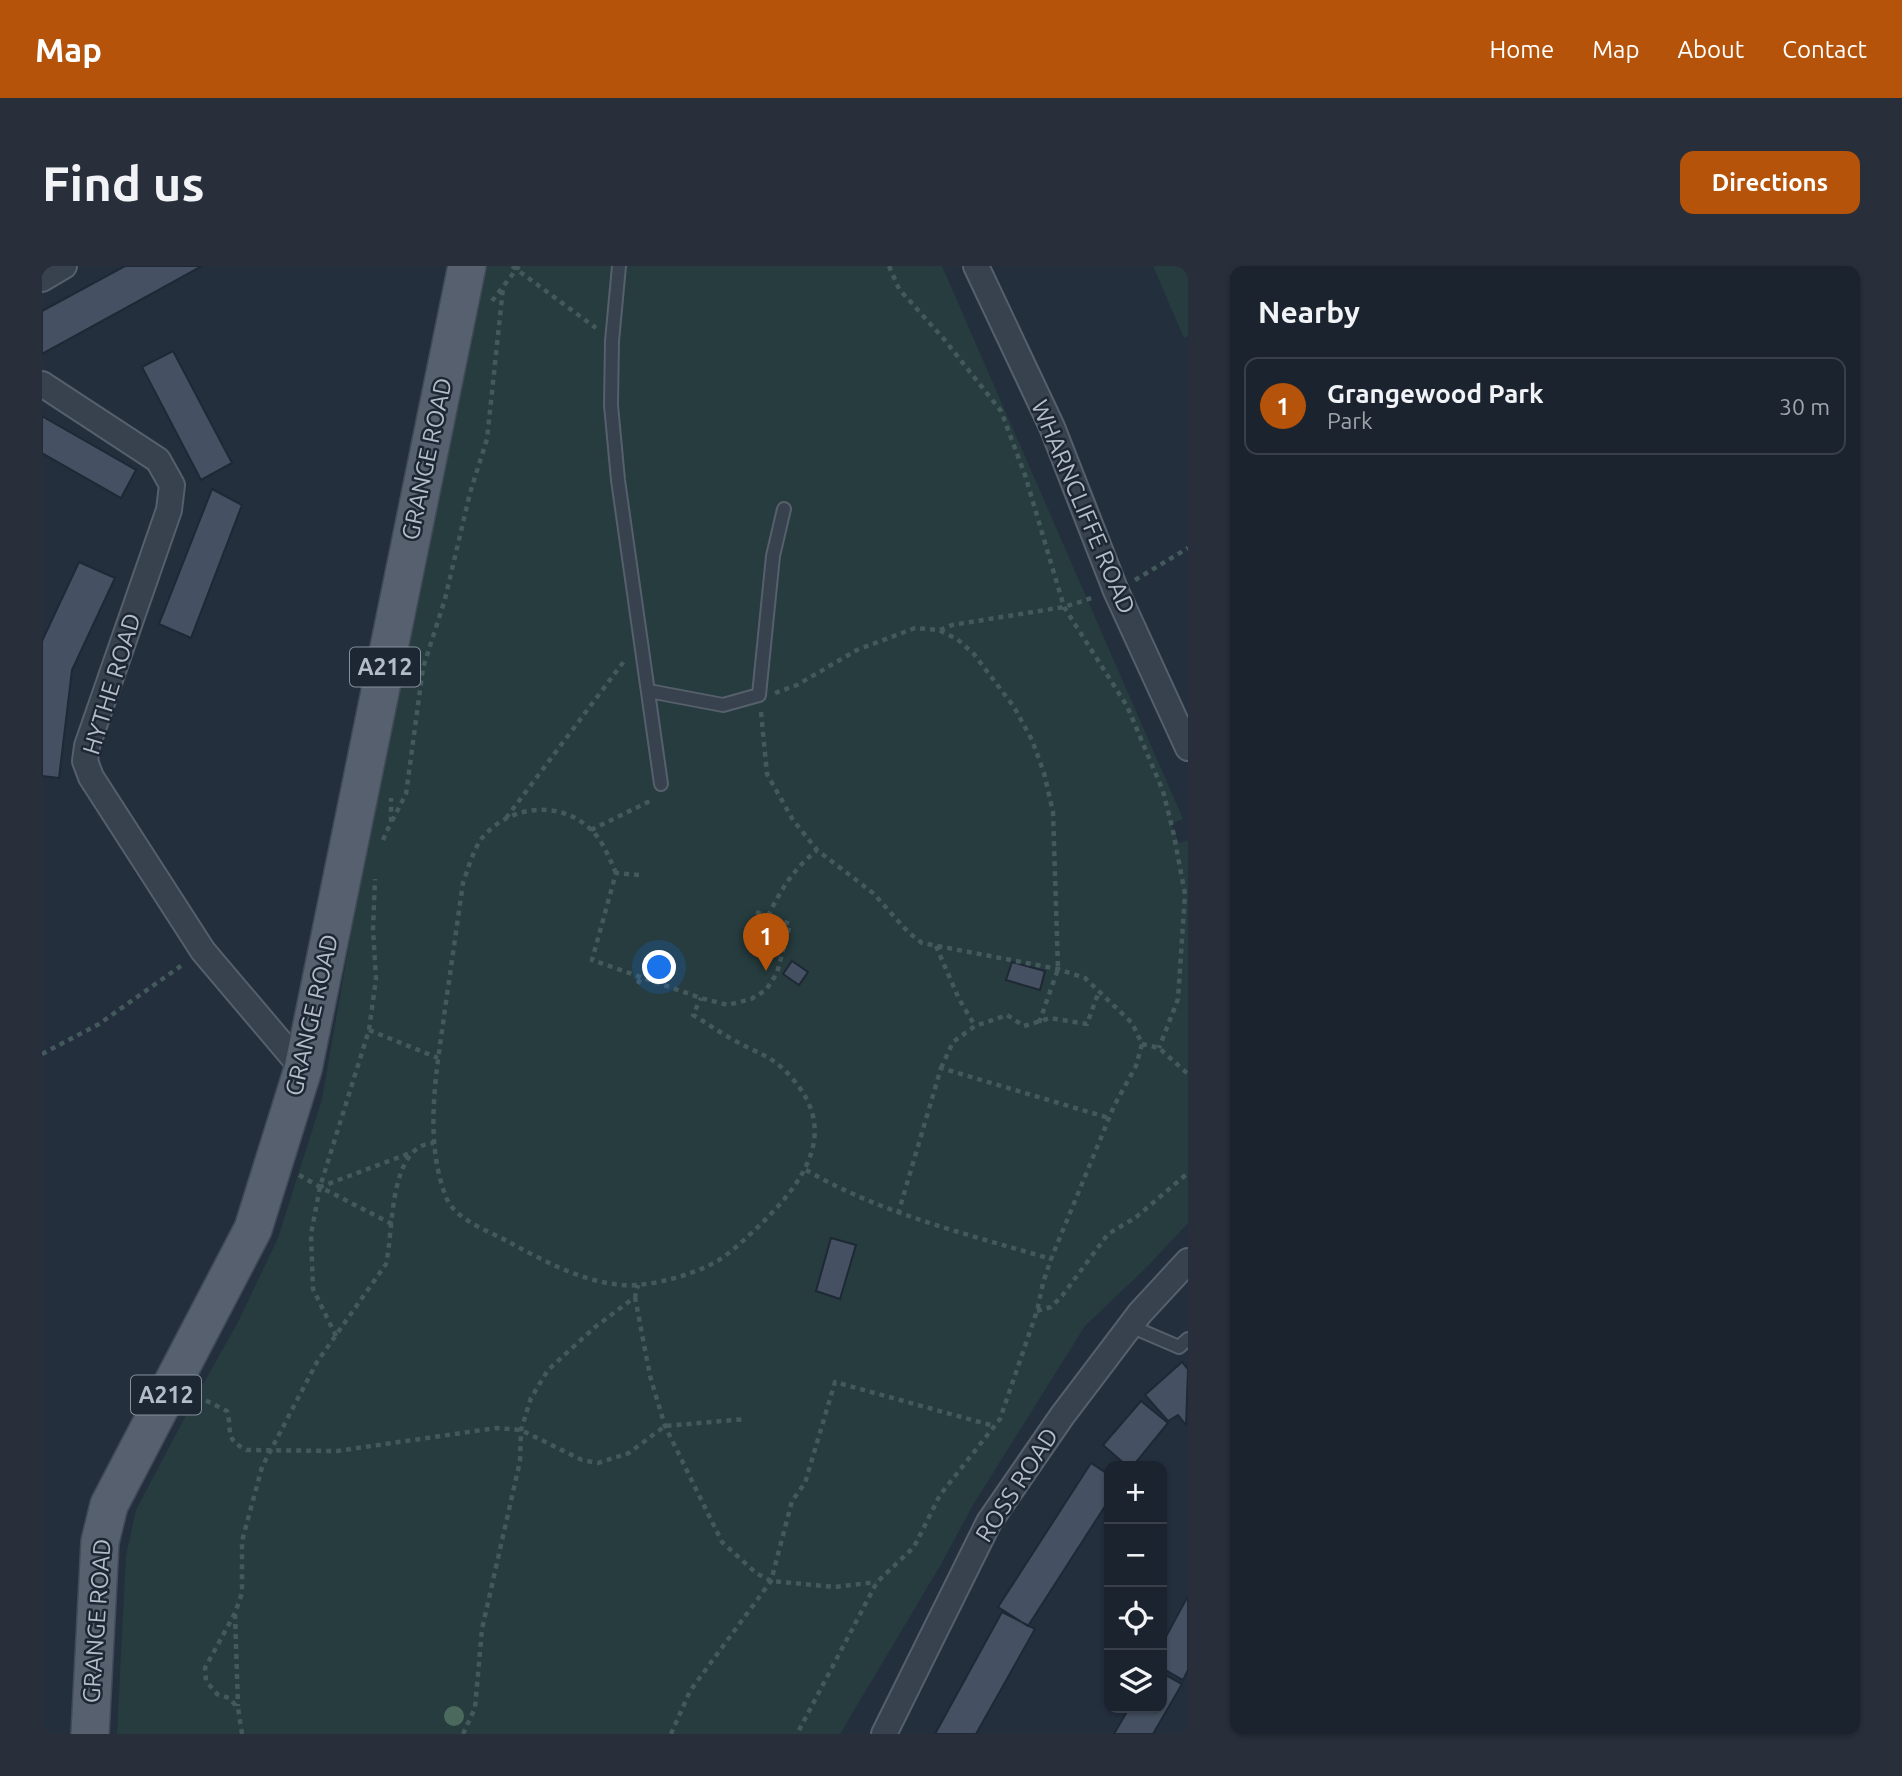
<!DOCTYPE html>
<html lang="en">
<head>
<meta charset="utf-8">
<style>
	:root { --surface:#1b232e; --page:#282f3a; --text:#f1f3f6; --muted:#a0a4aa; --line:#39404a; --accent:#b45309 }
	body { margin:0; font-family:Ubuntu,sans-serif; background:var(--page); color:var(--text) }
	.controls { position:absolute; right:21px; bottom:21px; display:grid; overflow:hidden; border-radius:14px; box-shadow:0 2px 5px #0004 }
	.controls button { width:63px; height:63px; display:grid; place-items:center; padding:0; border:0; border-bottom:2px solid var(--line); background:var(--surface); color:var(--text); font:35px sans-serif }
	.you { position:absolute; left:618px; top:702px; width:24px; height:24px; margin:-18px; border:5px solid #fff; border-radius:50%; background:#1a73e8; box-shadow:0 0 0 10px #1a73e833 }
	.badge { display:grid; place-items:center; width:46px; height:46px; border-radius:50%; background:var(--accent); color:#fff; font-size:23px; font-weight:700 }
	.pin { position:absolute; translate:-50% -58px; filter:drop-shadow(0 2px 4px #0008) }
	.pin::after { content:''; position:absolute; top:37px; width:24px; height:21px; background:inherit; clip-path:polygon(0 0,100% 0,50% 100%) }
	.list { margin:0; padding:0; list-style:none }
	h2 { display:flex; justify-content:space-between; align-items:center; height:91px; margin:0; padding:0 28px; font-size:30px }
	h2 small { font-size:23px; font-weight:400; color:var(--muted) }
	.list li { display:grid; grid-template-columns:46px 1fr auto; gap:21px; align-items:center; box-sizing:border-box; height:98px; margin:0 14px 14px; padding:0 14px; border:2px solid var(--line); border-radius:14px }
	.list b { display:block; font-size:26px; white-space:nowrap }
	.list p { margin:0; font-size:23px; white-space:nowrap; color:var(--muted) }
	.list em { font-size:23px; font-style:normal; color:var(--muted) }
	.icon { flex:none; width:38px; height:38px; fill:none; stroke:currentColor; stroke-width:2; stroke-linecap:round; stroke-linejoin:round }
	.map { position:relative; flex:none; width:1146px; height:1468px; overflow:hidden; border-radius:14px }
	header { display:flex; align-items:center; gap:42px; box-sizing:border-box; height:98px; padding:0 35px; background:var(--accent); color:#fff }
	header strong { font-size:33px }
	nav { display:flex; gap:38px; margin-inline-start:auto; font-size:24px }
	.intro { display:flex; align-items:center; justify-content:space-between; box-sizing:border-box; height:168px; padding:0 42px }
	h1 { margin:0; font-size:49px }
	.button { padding:18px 32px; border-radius:14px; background:var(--accent); color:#fff; font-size:24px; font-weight:700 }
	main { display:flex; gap:42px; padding:0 42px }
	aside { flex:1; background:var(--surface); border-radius:14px; box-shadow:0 2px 5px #0004 }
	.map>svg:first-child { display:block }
	.green { fill:#263c3f }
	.building { fill:#455162; stroke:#1f2835; stroke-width:2 }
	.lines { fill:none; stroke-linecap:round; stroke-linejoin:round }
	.service-casing { stroke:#565f6c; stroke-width:16 }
	.minor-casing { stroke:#565f6c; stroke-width:28 }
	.primary-casing { stroke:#414a57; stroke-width:40 }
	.path { stroke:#44595c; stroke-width:4.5; stroke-dasharray:5 5; stroke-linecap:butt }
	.service { stroke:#38414e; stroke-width:12 }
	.minor { stroke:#38414e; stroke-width:24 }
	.primary { stroke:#56606e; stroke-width:37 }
	.tree { fill:#4b6a5d }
	.labels { text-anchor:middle; stroke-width:5; stroke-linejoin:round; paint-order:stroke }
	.shield { fill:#1d2633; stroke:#878f9c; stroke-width:2 }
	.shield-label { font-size:23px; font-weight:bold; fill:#b4bcc9 }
	.street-label { font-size:24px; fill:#b4bcc9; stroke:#1d2633 }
</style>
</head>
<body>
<header>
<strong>Map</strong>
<nav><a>Home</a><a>Map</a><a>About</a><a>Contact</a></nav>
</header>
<div class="intro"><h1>Find us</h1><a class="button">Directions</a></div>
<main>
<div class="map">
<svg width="1146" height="1468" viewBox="0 0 1146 1468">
	<rect width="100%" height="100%" fill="#242f3e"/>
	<path class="green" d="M444 0H900L1141 553 1129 558 1137 577 1146 574V957L1106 1000 1043 1060 931 1239 898 1300 798 1468H75L84 1290 94 1244 151 1136 195 1058 236 972 280 833 412 82 431 25Z
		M1111 0H1146V70L1142 72Z"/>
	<path class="building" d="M83 0H160L0 88V45Z
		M131 85 190 197 159 214 100 101Z
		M0 150 94 204 79 232 0 187Z
		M170 223 200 239 149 372 117 358Z
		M37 296 73 312 30 404 17 512 0 510V375Z
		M750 695 766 706 757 719 741 708Z
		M970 696 1003 705 998 724 964 714Z
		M789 972 814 979 798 1033 774 1025Z
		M1140 1096 1146 1103 1144 1159 1136 1149 1126 1155 1103 1129Z
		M1099 1135 1126 1157 1091 1200H1085L1061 1179Z
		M1049 1197 1067 1209V1234L986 1360 956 1341Z
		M1146 1330V1404L1141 1414 1120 1402V1378Z
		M960 1346 993 1363 934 1468H893Z
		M1120 1407 1140 1418 1111 1468H1072L1087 1442H1120Z"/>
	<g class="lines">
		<defs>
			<path id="service" d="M577 0 570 75 569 139 576 214 619 518
				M607 425 681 439 717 429 731 290 742 243
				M1088 1060 1137 1081 1146 1073"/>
			<path id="minor" d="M934 0 1010 161 1074 325 1146 482
				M0 13 22 0
				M0 118 116 194 130 219 127 244 45 480 43 495 49 511 161 685 261 803
				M842 1468 947 1256 1020 1150 1098 1047 1146 995"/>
			<path id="primary" d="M48 1468 58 1276 67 1239 211 963 261 803 425 0"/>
		</defs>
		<use href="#service" class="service-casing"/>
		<use href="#minor" class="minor-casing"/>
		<use href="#primary" class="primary-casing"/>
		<path class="path" d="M470 0 554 62
			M847 0 857 23 901 72 959 145 983 209 1022 341 1085 440 1121 525 1131 565 1143 628 1136 733 1117 782
			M450 35 477 0
			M1093 314 1146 282
			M898 364 910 359 1022 341 1053 331
			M733 427 755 419 815 384 873 362 897 364 915 373 932 388 972 441 990 474 1002 507 1011 546 1016 703 997 757
			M719 446 725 508 751 554 775 584 831 627 866 666 880 677 1016 703 1043 712 1090 757 1100 778 1094 800 1072 840 1009 993 1001 1017 995 1045 958 1153 898 1229 872 1281 835 1316 755 1468
			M464 552 583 394
			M350 555 364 528 381 402 403 333 428 227 445 173 461 22
			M549 564 610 534
			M341 574 349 556V532
			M574 607C568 594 563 580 554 569 524 533 469 537 440 572 431 584 426 603 421 617 415 659 409 701 403 743 395 804 381 872 404 931 413 954 447 965 467 976 505 997 552 1022 596 1019 620 1017 651 1008 672 997 688 988 704 972 717 960 761 917 799 866 749 811 729 788 715 788 692 774 678 767 665 757 651 749L659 732
			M597 609 574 607 550 694 659 732 686 739 709 733 724 724 735 707 748 658 714 646
			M726 650C740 622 750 605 775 584
			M894 680 917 733 933 760
			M596 718 599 711
			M327 764 396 792
			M1100 778 1117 782 1146 808
			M0 788 57 758 143 697
			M899 802 911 776 933 760 965 749 982 760 1008 752 1045 758 1057 725
			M764 904C840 948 925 968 1009 993
			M257 909 278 921
			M856 948 899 802 1067 852
			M350 958 278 921 368 887
			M593 1031 608 1110 623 1160 680 1276 714 1307 729 1315 793 1321 834 1316
			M995 1045 1009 1041 1020 1030 1066 968 1093 952 1146 907
			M294 1070 271 1023 269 968 278 921 327 764 334 713 331 663 333 613
			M155 1130 185 1145C191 1165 181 1173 205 1184L295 1185 454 1162 479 1164 540 1194 556 1197 587 1187 623 1160 704 1153
			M193 1348 196 1440
			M200 1468 196 1442 187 1432 175 1428 164 1415 163 1402 193 1347 200 1327V1275L220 1201 275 1096 344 998C352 964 346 879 392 877
			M421 1468 433 1442 440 1363 478 1195 479 1164 489 1132 506 1104 553 1061 593 1031 596 1019
			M629 1468 648 1425 729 1315 750 1235 763 1217 793 1116 952 1160"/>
		<use href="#service" class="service"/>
		<use href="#minor" class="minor"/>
		<use href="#primary" class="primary"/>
	</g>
	<circle class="tree" cx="412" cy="1450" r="10"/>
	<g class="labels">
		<g class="shield">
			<rect x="308" y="381.5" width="70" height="39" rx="5"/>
			<rect x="89" y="1109.5" width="70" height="39" rx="5"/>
		</g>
		<g class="shield-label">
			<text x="343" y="409">A212</text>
			<text x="124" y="1137">A212</text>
		</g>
		<g class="street-label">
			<text transform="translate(385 193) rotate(-78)" y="8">GRANGE ROAD</text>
			<text transform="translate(1041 241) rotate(67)" y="8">WHARNCLIFFE ROAD</text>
			<text transform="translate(70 418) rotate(-73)" y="8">HYTHE ROAD</text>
			<text transform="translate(270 749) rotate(-77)" y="8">GRANGE ROAD</text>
			<text transform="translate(975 1219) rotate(-57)" y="8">ROSS ROAD</text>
			<text transform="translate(55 1355) rotate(-86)" y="8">GRANGE ROAD</text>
		</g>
	</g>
</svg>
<div class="controls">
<button>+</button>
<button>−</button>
<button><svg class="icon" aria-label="locate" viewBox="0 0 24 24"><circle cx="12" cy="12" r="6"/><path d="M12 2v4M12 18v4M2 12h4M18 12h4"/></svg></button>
<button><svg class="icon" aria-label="layers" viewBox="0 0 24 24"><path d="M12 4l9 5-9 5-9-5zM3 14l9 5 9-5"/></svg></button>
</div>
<div class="you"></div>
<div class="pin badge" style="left:724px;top:705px">1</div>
</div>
<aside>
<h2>Nearby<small></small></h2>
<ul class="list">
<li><span class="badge">1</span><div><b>Grangewood Park</b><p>Park</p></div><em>30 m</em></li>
</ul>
</aside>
</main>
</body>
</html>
